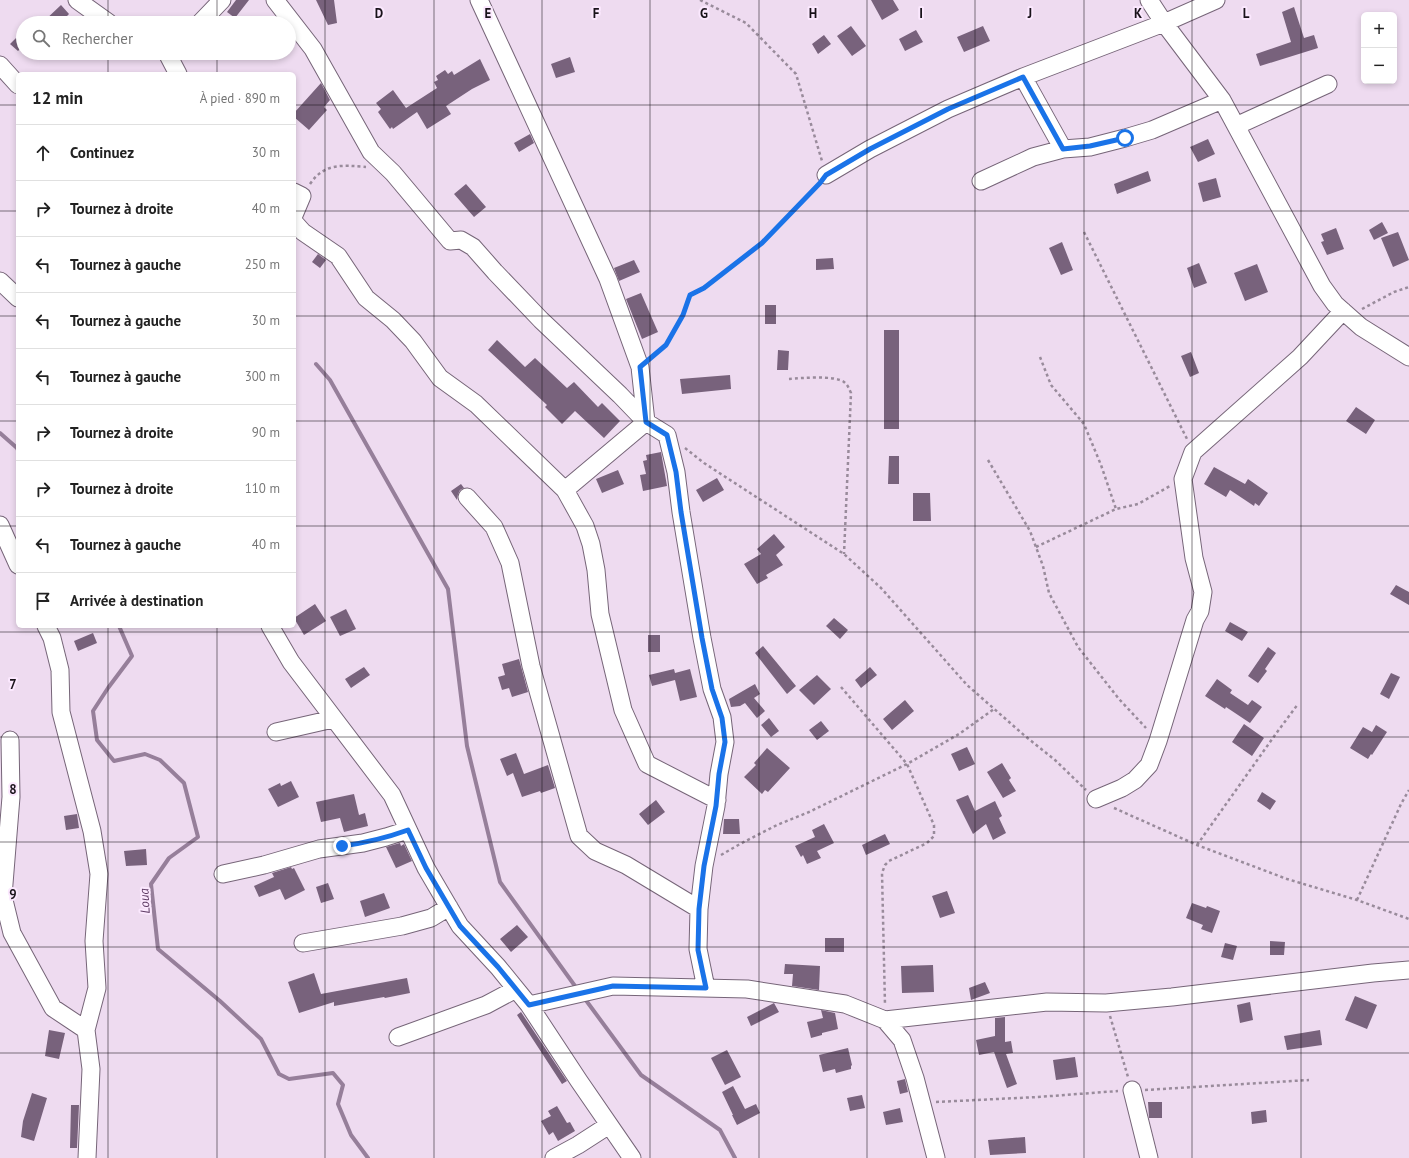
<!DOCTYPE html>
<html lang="fr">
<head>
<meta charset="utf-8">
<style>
	:root { --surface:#fff; --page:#f2f2f2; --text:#222; --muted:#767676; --line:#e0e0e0 }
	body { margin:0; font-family:"PT Sans",sans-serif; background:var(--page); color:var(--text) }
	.controls { position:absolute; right:12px; top:12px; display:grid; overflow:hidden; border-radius:6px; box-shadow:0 2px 6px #0003 }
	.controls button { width:36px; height:36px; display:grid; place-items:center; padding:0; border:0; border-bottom:1px solid var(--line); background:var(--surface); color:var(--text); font:20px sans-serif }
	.stop { position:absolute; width:12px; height:12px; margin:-9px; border:3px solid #1a73e8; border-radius:50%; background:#fff }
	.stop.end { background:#1a73e8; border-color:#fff; box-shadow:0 1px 4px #0008 }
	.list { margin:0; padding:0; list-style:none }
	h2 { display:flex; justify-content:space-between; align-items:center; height:52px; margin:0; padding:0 16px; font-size:17px }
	h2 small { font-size:13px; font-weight:400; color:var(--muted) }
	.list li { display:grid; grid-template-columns:26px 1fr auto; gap:12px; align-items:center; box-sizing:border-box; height:56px; padding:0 16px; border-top:1px solid var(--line) }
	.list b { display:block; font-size:15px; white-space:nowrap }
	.list em { font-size:13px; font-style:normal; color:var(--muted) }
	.icon { flex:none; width:22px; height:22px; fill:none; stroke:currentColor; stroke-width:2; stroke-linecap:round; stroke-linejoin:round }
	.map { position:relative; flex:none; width:1409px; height:1158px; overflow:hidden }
	.search { position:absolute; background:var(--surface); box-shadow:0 2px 6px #0003; left:16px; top:16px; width:280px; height:44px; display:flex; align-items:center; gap:10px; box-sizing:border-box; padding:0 14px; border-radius:22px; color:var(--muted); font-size:15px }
	.panel { position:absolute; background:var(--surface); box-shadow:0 2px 6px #0003; left:16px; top:72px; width:280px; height:556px; border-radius:6px }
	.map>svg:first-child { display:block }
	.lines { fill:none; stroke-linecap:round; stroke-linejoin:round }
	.stream { stroke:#967f9a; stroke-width:4 }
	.building { fill:#78627c }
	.minor-casing { stroke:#766578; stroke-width:19 }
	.path { stroke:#998b9b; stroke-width:2.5; stroke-dasharray:3 3; stroke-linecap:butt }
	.minor { stroke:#fff; stroke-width:17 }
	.route { stroke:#1a73e8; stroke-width:5 }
	.grid { fill:none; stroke:#19131a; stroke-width:1; stroke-opacity:0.55 }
	.labels { text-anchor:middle; stroke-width:4; stroke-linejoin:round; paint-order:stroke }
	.water-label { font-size:13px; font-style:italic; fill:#5e3b64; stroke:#fbe8fe }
	.grid-label { font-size:13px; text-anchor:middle; font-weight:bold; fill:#19131a; stroke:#fbe8fe; stroke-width:4; stroke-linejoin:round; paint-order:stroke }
</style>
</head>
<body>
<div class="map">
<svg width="1409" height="1158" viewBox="0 0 1409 1158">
	<rect width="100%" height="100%" fill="#eedbf0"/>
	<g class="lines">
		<path class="stream" d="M316 364 330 380 448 589 467 746 500 882 575 986
			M0 433 17 448 18 450
			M119 626 132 656 108 688 93 711 97 740 114 761 145 754 160 760 184 783 198 837 169 858 151 884 158 949 220 1001 261 1039 279 1074 289 1079 333 1073 343 1085 338 1104 351 1135 368 1158
			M585 999 641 1075 720 1130 735 1158"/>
	</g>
	<path class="building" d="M236 0H249L235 18 227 12Z
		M316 0H334L337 23 328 25Z
		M871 0H893L899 10 882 20Z
		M61 5 69 14 60 23H42Z
		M1294 7 1304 38 1314 35 1318 48 1260 66 1256 54 1291 42 1282 12Z
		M851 26 866 46 852 56 837 36Z
		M983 26 990 41 964 52 957 37Z
		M916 30 923 42 905 51 899 39Z
		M23 31V46L18 51 10 44Z
		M824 35 831 44 818 54 812 44Z
		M570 57 575 72 556 78 551 64Z
		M480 59 490 80 472 89 446 106 451 114 427 129 417 112 393 129 392 127 390 129 378 112 381 109 376 103 393 90 406 108 437 88 434 82 438 80 436 76 445 70 448 74 452 71 454 75Z
		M321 83 330 100 324 107 327 110 309 130 294 117V113Z
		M530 134 534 143 519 152 514 143Z
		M1208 139 1215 154 1198 162 1190 147Z
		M1148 171 1151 181 1117 194 1114 184Z
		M1216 178 1221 197 1203 202 1198 183Z
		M466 184 486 207 474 217 454 194Z
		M1382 222 1388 233 1374 240 1369 230Z
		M1336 228 1344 249 1327 255 1321 242 1324 241 1321 234Z
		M1398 232 1409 260 1393 267 1381 238Z
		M1062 242 1073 270 1061 275 1049 248Z
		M318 254 326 260 320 268 312 262Z
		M833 258 834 269 816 270V259Z
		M634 260 640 272 619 281 614 268Z
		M1199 263 1207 283 1194 288 1187 268Z
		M1257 264 1268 292 1245 301 1234 273Z
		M641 293 658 332 642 339 626 299Z
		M765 305H776V324H765Z
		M884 330H899V429H884Z
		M497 340 525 367 535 358 567 388 574 382 598 407 602 403 620 421 604 438 575 411 562 424 545 407 547 405 488 350Z
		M778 350 789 351 788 370H777Z
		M1191 352 1199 373 1190 377 1181 356Z
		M730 375 731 389 682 394 680 379Z
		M1356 407 1375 420 1366 434 1346 421Z
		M661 452 667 486 643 491 640 475 646 474 643 461 647 460 646 455Z
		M889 456H899V484H888Z
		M1214 467 1245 484 1248 479 1268 493 1259 506 1255 503 1254 506 1230 490 1226 497 1204 484Z
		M618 470 624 484 602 493 596 479Z
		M717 478 724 490 703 502 696 490Z
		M461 484 464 488 460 490 458 494 457 500 451 491Z
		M913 493H930L931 521H913Z
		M774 534 785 547 776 555 783 565 766 575 768 578 757 584 744 564 761 554 757 549Z
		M1396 585 1409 592V605L1390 594Z
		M315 604 326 621 304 635 294 618Z
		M346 609 356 629 340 636 330 617Z
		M834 618 848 630 840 639 826 626Z
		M1230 622 1248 632 1242 641 1225 631Z
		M93 633 97 643 78 651 74 641Z
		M648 635H660V652H648Z
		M763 646 796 686 787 694 755 653Z
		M1268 647 1276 653 1265 669 1267 671 1258 683 1248 676Z
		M519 659 528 692 512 697 509 688 502 690 498 677 505 675 502 664Z
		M364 667 370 675 351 688 345 679Z
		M870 667 877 675 861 688 855 680Z
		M674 669 675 673 690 669 697 697 680 701 675 680 652 686 649 675Z
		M1391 673 1400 677 1389 699 1380 694Z
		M817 675 831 689 814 705 799 690Z
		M1217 679 1232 690 1230 693 1248 705 1252 700 1262 707 1250 723 1226 707 1225 709 1205 696Z
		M755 684 760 694 754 698 765 711 757 718 745 703 740 706 731 707 729 699Z
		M905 700 914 711 892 730 883 719Z
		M769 718 779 731 771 737 761 725Z
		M821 721 829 731 817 740 809 730Z
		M1244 724 1264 738 1252 756 1232 742Z
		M1376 725 1387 732 1372 755 1371 754 1368 759 1350 748 1363 727 1372 732Z
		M967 747 975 764 959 771 951 754Z
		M767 748 790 768 768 792 765 790 762 794 744 777 756 765 754 763Z
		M516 753 524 774 548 765 555 788 541 793 540 791 522 797 513 773 507 776 500 759Z
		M1002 763 1011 778 1009 780 1016 791 1003 798 987 772Z
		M291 781 299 797 278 807 268 789 280 783 281 786Z
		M1262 792 1276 801 1270 810 1257 801Z
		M354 794 359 815 365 813 368 826 344 832 340 818 321 822 316 802Z
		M968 795 975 811 995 801 1002 816 999 818 1006 833 993 840 986 824 973 834 956 800Z
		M656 800 665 812 648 825 639 814Z
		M77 814 79 828 66 830 64 816Z
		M724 819H739L740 834H723Z
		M824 824 834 843 817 851 821 858 807 864 803 855 801 857 795 846 815 837 812 830Z
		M885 834 890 844 866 855 862 845Z
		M400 843 401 846 404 844 412 861 396 868 386 847Z
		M146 849 147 865 126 866 124 851Z
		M291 867 292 869 294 868 305 890 285 900 280 889 259 897 254 886 274 877 272 873Z
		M328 883 334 899 321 903 316 887Z
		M947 891 955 913 940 918 932 896Z
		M384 893 390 908 365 917 360 901Z
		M1192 903 1206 908 1207 906 1220 911 1212 933 1201 929 1203 925 1186 918Z
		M517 925 528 937 511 952 500 939Z
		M825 938H844V952H825Z
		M1270 941 1285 942 1284 955H1270Z
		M1225 943 1237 946 1233 960 1221 957Z
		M785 964 820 966 819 990 792 986 793 974H784Z
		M933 965 934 992 902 993 901 966Z
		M314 973 321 994 407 978 410 993 385 998 384 997 334 1006V1002L299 1013 288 982Z
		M985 982 990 993 971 1000 969 988Z
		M1355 996 1377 1005 1367 1029 1345 1020Z
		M1250 1002 1253 1020 1240 1023 1237 1005Z
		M774 1003 779 1012 751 1026 747 1017Z
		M821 1010 835 1013 838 1029 822 1033V1035L811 1038 807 1022 823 1018Z
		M521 1012 567 1081 562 1084 517 1015Z
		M1005 1017V1042L1011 1041 1013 1053 1006 1054 1017 1084 1007 1088 994 1052 979 1055 976 1040 995 1036V1018Z
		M49 1030 65 1033 59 1059 45 1056Z
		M1320 1030 1322 1045 1287 1050 1284 1036Z
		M848 1048 852 1065 851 1066V1069L836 1073 835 1069 823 1072 819 1055Z
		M727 1050 741 1077 725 1085 711 1058Z
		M1075 1057 1078 1077 1056 1080 1053 1060Z
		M905 1079 908 1092 900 1094 897 1081Z
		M733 1086 745 1109 756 1104 760 1113 737 1125 732 1115H733L722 1092Z
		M32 1093 47 1098 34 1141 21 1137 23 1121Z
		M862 1095 865 1108 850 1111 847 1098Z
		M1148 1102H1162V1118H1149Z
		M71 1105H79L77 1148H70Z
		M557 1106 567 1123 570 1122 575 1131 558 1141 553 1132 549 1135 541 1121 551 1116 548 1111Z
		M900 1108 903 1122 886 1125 883 1112Z
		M1266 1110 1267 1122 1252 1124 1251 1112Z
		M1025 1137 1026 1153 990 1155 988 1140Z"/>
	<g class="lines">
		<defs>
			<path id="minor" d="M77 0 109 23
				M275 0 313 49 371 152 393 173 450 241 461 240 473 247 495 272 541 320 620 395 646 422 667 435 676 472 681 512 702 638 712 689 722 717 725 742 719 774 716 806 704 866 699 909 698 949 706 988
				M479 0 608 279 640 367 646 422
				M1149 0 1164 23 1222 100 1322 286 1335 304 1361 327 1409 357
				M200 23 222 0
				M167 53 178 74
				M0 65 18 85
				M1023 77 1063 149
				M1236 126 1328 84
				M826 175 870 149 948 109 1023 77 1164 23 1216 0
				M981 181 1033 157 1063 149 1090 147 1125 138 1152 130 1222 100
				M294 192 302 196 294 215
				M294 222 303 232 338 256 366 298 393 320 413 341 440 378 476 404 565 490
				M0 281 18 298
				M646 422 565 490 585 526 591 544 596 570 600 614 623 710 647 764 717 800
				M467 497 494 527 510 563 531 666 579 836 595 851 626 865 699 909
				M0 525 18 565
				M46 626 52 638 60 670 61 712 92 831 99 874 94 941 97 988 86 1030 91 1069 87 1158
				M270 626 291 662 392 795 426 868 460 926 498 967 529 1005 579 1081 632 1158
				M276 732 333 719
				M10 740 11 797 3 896 12 933 53 1008 86 1030
				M1096 799 1122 788 1135 780 1149 765 1158 741 1195 620 1200 611 1203 592 1194 558 1183 479 1193 452 1300 357 1343 311
				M223 874 264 865 319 849 363 843 386 837 408 830
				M303 943 402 926 431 918 449 907
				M529 1005 613 986 747 989 845 1004 885 1020 1047 1002 1106 1003 1172 997 1373 973 1409 970
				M885 1020 902 1040 915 1078 936 1158
				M398 1037 486 1005 516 989
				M1132 1090 1149 1158
				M554 1158 578 1145 609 1125"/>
		</defs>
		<use href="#minor" class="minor-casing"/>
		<path class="path" d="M700 0 746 23 796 74 822 161
			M310 184C324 163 342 165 366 167
			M1084 232 1187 439
			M1362 309 1394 292 1409 287
			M652 357 666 345 683 315 690 295 704 287 762 243 817 186
			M1040 357 1051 385 1084 424 1101 465 1116 509
			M789 379C802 378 834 375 844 382 848 385 849 389 851 393L844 554
			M685 448 704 463 844 554 881 588 967 685 1025 736 1055 760 1086 790
			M988 460 1030 531 1043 566 1049 593 1078 647 1119 699 1146 728
			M1036 547 1116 509 1138 504 1170 486
			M841 687 907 764 934 825V836L927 843 889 861 885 865 882 873 885 1005
			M1114 808 1197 845 1287 879 1357 900 1409 919
			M1197 845 1275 735 1298 704
			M721 855 740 844 777 825 809 812 907 764 959 734 994 709
			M1357 900 1401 804 1409 790
			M1110 1016 1128 1077
			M1145 1090 1309 1080
			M936 1102 1038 1097 1118 1091"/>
		<use href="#minor" class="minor"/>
	</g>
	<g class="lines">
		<path class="route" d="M342 846C365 843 386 838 408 830L426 868 460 926 498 967 529 1005 613 986 706 988 698 950 699 909 704 866 716 806 719 774 725 742 722 718 712 689 702 638 681 512 676 472 667 435 646 422 640 367 666 345 683 315 690 295 704 288 762 243 820 183 826 175 870 149 948 109 1023 77 1063 149 1090 146 1125 138"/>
	</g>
	<path class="grid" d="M108 0V23M217 0V23M325 0V1158M434 0V1158M542 0V1158M650 0V1158M759 0V1158M867 0V1158M975 0V1158M1084 0V1158M1192 0V1158M1301 0V1158M108 53V74M217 53V74M0 105H18M294 105H1409M0 211H18M294 211H1409M0 316H18M294 316H1409M0 421H18M294 421H1409M0 526H18M294 526H1409M108 626V1158M217 626V1158M0 632H1409M0 737H1409M0 842H1409M0 947H1409M0 1053H1409"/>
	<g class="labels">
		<g class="water-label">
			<text transform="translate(144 901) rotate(-93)" y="5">Loua</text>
		</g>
	</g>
	<g class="grid-label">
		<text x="379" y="18">D</text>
		<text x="488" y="18">E</text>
		<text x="596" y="18">F</text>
		<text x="704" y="18">G</text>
		<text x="813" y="18">H</text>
		<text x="921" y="18">I</text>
		<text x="1030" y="18">J</text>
		<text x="1138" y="18">K</text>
		<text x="1246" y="18">L</text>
		<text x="13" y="689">7</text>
		<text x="13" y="794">8</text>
		<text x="13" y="899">9</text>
	</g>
</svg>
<div class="controls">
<button>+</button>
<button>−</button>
</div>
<div class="stop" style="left:1125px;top:138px"></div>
<div class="stop end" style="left:342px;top:846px"></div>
<div class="search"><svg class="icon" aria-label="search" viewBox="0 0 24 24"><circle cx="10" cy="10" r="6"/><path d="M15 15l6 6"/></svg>Rechercher</div>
<section class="panel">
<h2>12 min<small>À pied · 890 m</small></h2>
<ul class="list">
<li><svg class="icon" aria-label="ahead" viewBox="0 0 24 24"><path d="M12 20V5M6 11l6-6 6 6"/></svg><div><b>Continuez</b></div><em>30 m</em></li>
<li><svg class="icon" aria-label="right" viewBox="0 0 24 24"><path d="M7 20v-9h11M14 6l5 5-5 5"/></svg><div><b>Tournez à droite</b></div><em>40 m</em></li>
<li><svg class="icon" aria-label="left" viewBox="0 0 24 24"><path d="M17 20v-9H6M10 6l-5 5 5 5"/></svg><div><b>Tournez à gauche</b></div><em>250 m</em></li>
<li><svg class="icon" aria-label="left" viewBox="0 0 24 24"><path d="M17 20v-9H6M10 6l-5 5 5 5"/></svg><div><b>Tournez à gauche</b></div><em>30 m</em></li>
<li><svg class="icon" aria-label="left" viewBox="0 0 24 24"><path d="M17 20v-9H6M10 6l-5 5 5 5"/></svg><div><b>Tournez à gauche</b></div><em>300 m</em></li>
<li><svg class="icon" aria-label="right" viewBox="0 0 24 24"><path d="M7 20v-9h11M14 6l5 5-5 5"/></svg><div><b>Tournez à droite</b></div><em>90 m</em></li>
<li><svg class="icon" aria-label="right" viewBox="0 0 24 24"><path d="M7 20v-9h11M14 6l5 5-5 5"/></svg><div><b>Tournez à droite</b></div><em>110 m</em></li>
<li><svg class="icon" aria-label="left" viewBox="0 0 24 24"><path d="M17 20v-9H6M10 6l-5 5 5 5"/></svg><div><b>Tournez à gauche</b></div><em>40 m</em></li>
<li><svg class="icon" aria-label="arrive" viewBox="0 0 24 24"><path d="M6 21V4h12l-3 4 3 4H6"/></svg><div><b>Arrivée à destination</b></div></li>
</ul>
</section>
</div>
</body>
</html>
